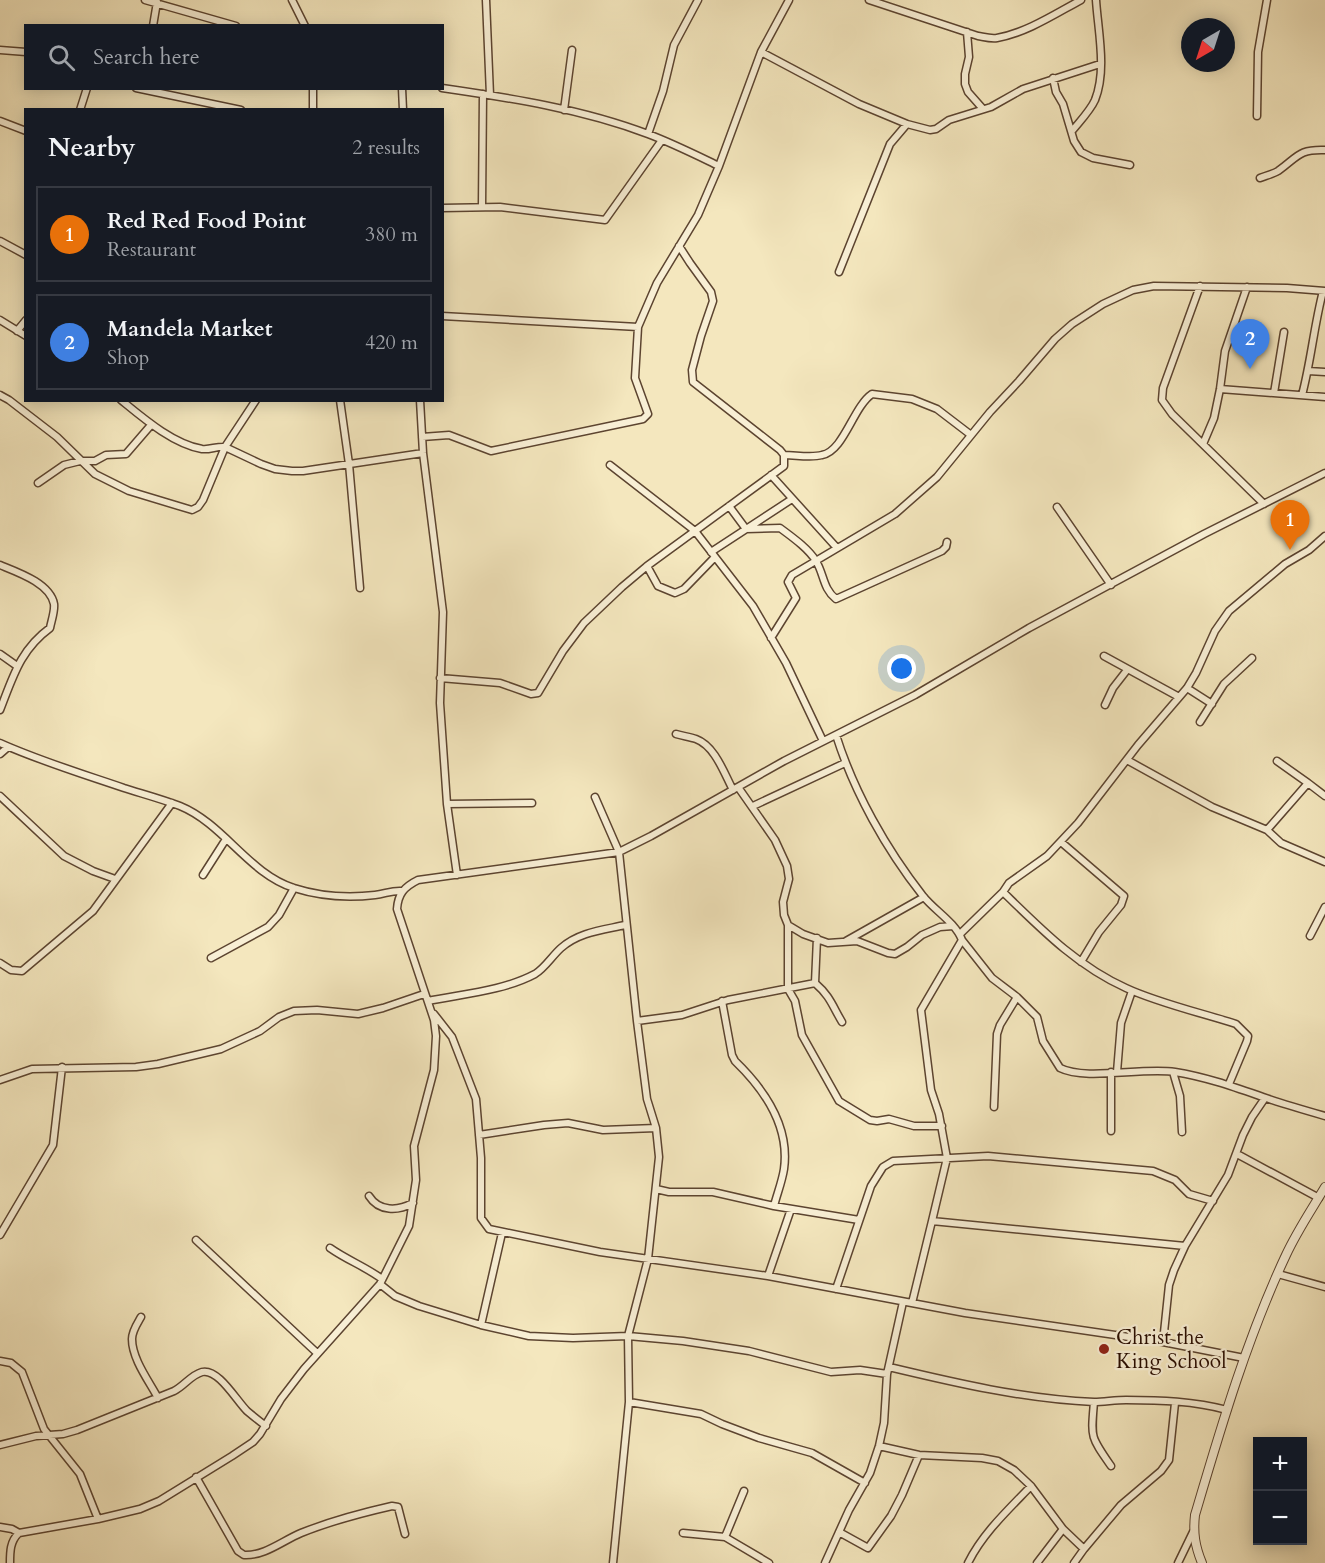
<!DOCTYPE html>
<html lang="en">
<head>
<meta charset="utf-8">
<style>
	:root { --surface:#171b24; --page:#20242c; --text:#f1f3f6; --muted:#9ea1a6; --line:#363941; --accent:#b45309 }
	body { margin:0; font-family:Cardo,serif; background:var(--page); color:var(--text) }
	.controls { position:absolute; right:18px; bottom:18px; display:grid; overflow:hidden; border-radius:0px; box-shadow:0 3px 15px #0003 }
	.controls button { width:54px; height:54px; display:grid; place-items:center; padding:0; border:0; border-bottom:2px solid var(--line); background:var(--surface); color:var(--text); font:30px sans-serif }
	.compass { position:absolute; left:1181px; top:18px; width:54px; height:54px; border-radius:50%; background:var(--surface); box-shadow:0 3px 15px #0003; rotate:219deg }
	.you { position:absolute; left:902px; top:669px; width:21px; height:21px; margin:-15px; border:4px solid #fff; border-radius:50%; background:#1a73e8; box-shadow:0 0 0 9px #1a73e833 }
	.badge { display:grid; place-items:center; width:39px; height:39px; border-radius:50%; background:var(--accent); color:#fff; font-size:20px; font-weight:700 }
	.pin { position:absolute; translate:-50% -50px; filter:drop-shadow(0 2px 3px #0008) }
	.pin::after { content:''; position:absolute; top:32px; width:21px; height:18px; background:inherit; clip-path:polygon(0 0,100% 0,50% 100%) }
	.list { margin:0; padding:0; list-style:none }
	h2 { display:flex; justify-content:space-between; align-items:center; height:78px; margin:0; padding:0 24px; font-size:26px }
	h2 small { font-size:20px; font-weight:400; color:var(--muted) }
	.list li { display:grid; grid-template-columns:39px 1fr auto; gap:18px; align-items:center; box-sizing:border-box; height:96px; margin:0 12px 12px; padding:0 12px; border:2px solid var(--line); border-radius:0px }
	.list b { display:block; font-size:22px; white-space:nowrap }
	.list p { margin:0; font-size:20px; white-space:nowrap; color:var(--muted) }
	.list em { font-size:20px; font-style:normal; color:var(--muted) }
	.icon { flex:none; width:33px; height:33px; fill:none; stroke:currentColor; stroke-width:2; stroke-linecap:round; stroke-linejoin:round }
	.map { position:relative; flex:none; width:1325px; height:1563px; overflow:hidden }
	.search { position:absolute; background:var(--surface); box-shadow:0 3px 15px #0003; left:24px; top:24px; width:420px; height:66px; display:flex; align-items:center; gap:15px; box-sizing:border-box; padding:0 21px; border-radius:0px; color:var(--muted); font-size:22px }
	.panel { position:absolute; background:var(--surface); box-shadow:0 3px 15px #0003; left:24px; top:108px; width:420px; height:294px; border-radius:0px }
	.map>svg:first-child { display:block }
	.lines { fill:none; stroke-linecap:round; stroke-linejoin:round }
	.minor-casing { stroke:#5c4430; stroke-width:9 }
	.tertiary-casing { stroke:#5c4430; stroke-width:10 }
	.minor { stroke:#f8efd5; stroke-width:6 }
	.tertiary { stroke:#f8efd5; stroke-width:8 }
	.poi-dot { fill:#8f2418; stroke:#f8efd5; stroke-width:2 }
	.labels { text-anchor:middle; stroke-width:4.5; stroke-linejoin:round; paint-order:stroke }
	.poi-label { font-size:21px; fill:#290d00; stroke:#f8efd5; text-anchor:start }
</style>
</head>
<body>
<div class="map">
<svg width="1325" height="1563" viewBox="0 0 1325 1563">
	<rect width="100%" height="100%" fill="#f4e7be"/>
	<filter id="stains"><feTurbulence type="fractalNoise" baseFrequency=".00333" numOctaves="4"/><feColorMatrix values="0 0 0 0 .2 0 0 0 0 .09 0 0 0 0 .02 0 0 0 .5 -.17"/></filter>
	<radialGradient id="worn" r=".72"><stop offset=".6" stop-color="#630" stop-opacity="0"/><stop offset="1" stop-color="#630" stop-opacity=".3"/></radialGradient>
	<g class="lines">
		<defs>
			<path id="minor" d="M145 0 236 26
				M292 0 305 26
				M486 0 490 95
				M869 0 978 36C984 37 991 39 997 38 1026 33 1055 14 1081 0
				M153 26 157 2
				M967 32 969 57 965 74V84L968 92 983 109
				M0 50 26 52
				M761 52 859 104 907 124 930 130 936 129 949 120 991 107 1023 89 1100 64
				M1053 78 1056 92 1063 104 1074 141 1081 152 1093 158 1130 165
				M136 88 241 110
				M402 88 403 110
				M442 88C511 98 582 109 648 134 672 143 696 155 719 166
				M80 110 87 88
				M313 110V88
				M564 110 572 50
				M1257 116 1258 52 1267 0
				M0 121 26 131
				M1072 131C1080 121 1090 111 1095 100 1107 70 1098 31 1096 0
				M648 134 663 91 674 45 698 0
				M1260 178C1265 176 1273 174 1278 171 1298 157 1298 149 1325 150
				M482 206 483 94
				M442 208 500 207 605 220 662 140
				M0 241 26 255
				M839 272 890 144 907 124
				M1200 286 1163 388 1162 400 1172 414 1264 504
				M442 316 638 327
				M0 320 26 336
				M17 331 26 320
				M1308 371 1325 372
				M1220 389 1325 397
				M1274 393 1284 332
				M0 395 9 400 57 437 95 474 129 491 192 510 198 507 203 500 225 447 256 400
				M1302 395C1311 361 1314 326 1323 291
				M121 400C143 418 173 444 202 449 210 450 217 446 225 447L261 464 275 469 292 471H303L423 453
				M340 400 349 464 360 588
				M420 400 423 453 443 612 440 703 447 804 457 875
				M422 437 449 435 491 451 643 419 648 414 635 378 638 327 657 283 698 215 719 166 761 52 789 0
				M1203 444 1214 418 1220 389 1225 351 1247 287
				M784 455C796 455 811 458 822 455 844 451 853 407 872 394L912 399 937 409 971 435
				M610 465 695 531 753 606 786 663 823 741
				M771 475 837 548
				M38 483 64 465 80 461H95L106 455 126 454 151 425
				M729 506 746 529 780 528C792 537 808 548 816 561 824 574 823 589 836 599L942 551 946 547 947 542
				M1057 507 1111 585
				M711 552 792 499
				M0 565C17 572 50 583 54 604 55 611 51 622 50 628 20 650 13 677 0 710
				M647 566 658 586 675 593 684 589 715 557
				M771 638 796 598 788 582 792 575 895 514 937 477 990 412 1019 381 1055 339 1072 324 1103 304 1133 290 1154 286 1287 288 1325 291
				M0 654 17 666
				M1104 656 1179 697
				M440 678 500 683 531 694 538 693 563 651 584 623 622 587 647 566 784 466V455L780 450 693 382 692 370 701 336 713 301 711 292 690 263 679 246
				M1187 688 1212 704
				M1105 705 1113 688 1127 670
				M1200 722 1224 684 1252 658
				M676 734C683 736 690 737 696 739 715 746 724 773 733 790
				M836 735C854 792 886 849 923 896 935 911 955 922 962 940L921 1010 931 1090 939 1114 947 1158 932 1221
				M0 743C40 761 83 774 124 788 143 794 162 799 180 806 224 824 249 874 294 888 319 896 349 898 375 895 385 894 392 890 402 891
				M0 754 8 747
				M1127 760 1212 807 1267 830 1281 843 1325 862
				M1277 761 1308 783
				M738 787 775 840 787 866 789 879 783 902 784 915 788 925V989L795 1001 802 1035 839 1101 870 1120 877 1121 889 1119 914 1126H942
				M0 796 64 856 93 871 115 879
				M595 797 619 852 637 1021 647 1099 656 1128 659 1157 648 1259 628 1336 629 1402 613 1563
				M447 804 532 803
				M753 806 845 763
				M1267 830 1308 783 1325 796
				M1061 842 1124 896 1121 905 1099 932 1081 962
				M203 875 226 839
				M1003 892C1041 929 1077 966 1126 988 1158 1003 1202 1013 1236 1024L1248 1036 1247 1041 1229 1084
				M788 925 803 934 828 943 857 941 888 953 895 954 907 947 922 935 940 927 953 926
				M960 934 1003 892 1009 883 1047 856 1078 823 1138 745 1187 688 1196 673 1215 631 1229 611 1285 564 1309 550 1325 536
				M1310 936 1325 907
				M962 940 992 978 1017 997 1037 1017 1043 1041 1060 1068C1086 1081 1142 1067 1175 1072 1206 1077 1234 1087 1263 1097 1283 1104 1304 1110 1325 1116
				M846 941 924 897
				M211 958 268 927 279 915 294 888
				M0 963 11 970 22 971 93 911 172 803
				M815 983 817 938
				M428 1001C462 994 503 991 535 974 545 968 552 956 561 948 579 932 603 930 625 925
				M722 1001 732 1055 735 1061C765 1090 790 1126 784 1169 782 1182 777 1194 774 1206
				M434 1014 452 1037 476 1099 481 1158V1218L489 1229 600 1252 768 1276 965 1313 1163 1342 1244 1358
				M637 1021 682 1015 728 1000 815 983C830 996 832 1005 842 1022
				M1111 1072V1131
				M1117 1072 1121 1023 1132 991
				M1173 1072 1180 1096 1182 1132
				M0 1080 32 1069 136 1067 158 1064 221 1049 260 1031 279 1017 294 1011 317 1010 358 1014 383 1008 424 994
				M994 1107 997 1034 1000 1025 1017 997
				M479 1135 544 1125 568 1123 603 1130 656 1128
				M1237 1154 1319 1198
				M656 1189 669 1192H713L774 1206 859 1220
				M369 1196C379 1212 398 1211 413 1203
				M0 1235 53 1145 62 1067
				M196 1240 317 1353
				M330 1248C347 1260 366 1267 382 1279
				M1278 1274 1325 1287
				M768 1276 791 1209
				M380 1284 395 1296 419 1306 481 1325 529 1336 573 1338 628 1336 683 1341 749 1351 831 1372 860 1370 887 1374
				M836 1289 871 1186 883 1167 893 1161 988 1156 1153 1171 1175 1180 1189 1194 1213 1201
				M912 1303 932 1221 1185 1246
				M141 1317C137 1324 132 1331 132 1339 132 1359 149 1381 158 1398
				M481 1325 502 1233
				M1163 1342 1169 1285 1174 1270 1185 1246 1228 1175 1243 1135 1252 1117 1265 1098
				M0 1361 11 1363 22 1372 44 1429 80 1474 98 1519
				M889 1367C956 1383 1024 1399 1094 1402 1104 1402 1115 1400 1126 1400 1160 1400 1194 1401 1227 1410
				M629 1402 701 1414 722 1424 759 1438 812 1453 865 1483
				M1094 1402C1091 1438 1090 1436 1111 1466
				M0 1445 36 1436 63 1434 77 1430 174 1391C184 1386 191 1375 202 1372 218 1368 236 1400 247 1411 253 1416 259 1421 266 1426
				M879 1446 919 1455 982 1458 998 1461 1014 1470 1031 1486 1063 1529 1084 1549
				M196 1477 238 1551 244 1555C265 1556 282 1541 301 1533 331 1521 361 1513 392 1506L398 1507 405 1534
				M0 1527 12 1529 19 1533
				M839 1532 868 1548 891 1516 902 1495 919 1455
				M683 1533 725 1537 769 1563
				M725 1537 744 1491
				M10 1563C10 1552 10 1541 19 1533L98 1519 140 1509 159 1501 232 1456 253 1442 260 1434 281 1399 304 1369 380 1284 409 1226 416 1180 414 1146 434 1070 436 1036 434 1020 397 909C398 894 404 887 418 880L619 852 651 836 784 761 915 695 1029 628 1204 534 1325 473
				M825 1563 849 1510 870 1473 879 1446 884 1423 887 1374 903 1302
				M968 1563C983 1533 1008 1510 1031 1486
				M1037 1563 1063 1529
				M1074 1563 1084 1549 1121 1505 1161 1471 1169 1460 1175 1403
				M1178 1563 1193 1532"/>
			<path id="tertiary" d="M1202 1563C1195 1546 1193 1533 1195 1515 1221 1427 1247 1338 1286 1255 1297 1231 1312 1209 1325 1187"/>
		</defs>
		<use href="#minor" class="minor-casing"/>
		<use href="#tertiary" class="tertiary-casing"/>
		<use href="#minor" class="minor"/>
		<use href="#tertiary" class="tertiary"/>
	</g>
	<circle class="poi-dot" cx="1104" cy="1349" r="6"/>
	<g class="labels">
		<g class="poi-label">
			<text x="1116" y="1344">Christ the<tspan x="1116" dy="24">King School</tspan></text>
		</g>
	</g>
	<rect width="100%" height="100%" filter="url(#stains)"/>
	<rect width="100%" height="100%" fill="url(#worn)"/>
</svg>
<div class="controls">
<button>+</button>
<button>−</button>
</div>
<svg class="compass" viewBox="-18 -18 36 36"><path d="M0-13l5 13h-10z" fill="#e53935"/><path d="M0 13l5-13h-10z" fill="#9ea1a6"/></svg>
<div class="you"></div>
<div class="pin badge" style="left:1290px;top:550px;background:#e8710a">1</div>
<div class="pin badge" style="left:1250px;top:369px;background:#3f7fe0">2</div>
<div class="search"><svg class="icon" aria-label="search" viewBox="0 0 24 24"><circle cx="10" cy="10" r="6"/><path d="M15 15l6 6"/></svg>Search here</div>
<section class="panel">
<h2>Nearby<small>2 results</small></h2>
<ul class="list">
<li><span class="badge" style="background:#e8710a">1</span><div><b>Red Red Food Point</b><p>Restaurant</p></div><em>380 m</em></li>
<li><span class="badge" style="background:#3f7fe0">2</span><div><b>Mandela Market</b><p>Shop</p></div><em>420 m</em></li>
</ul>
</section>
</div>
</body>
</html>
